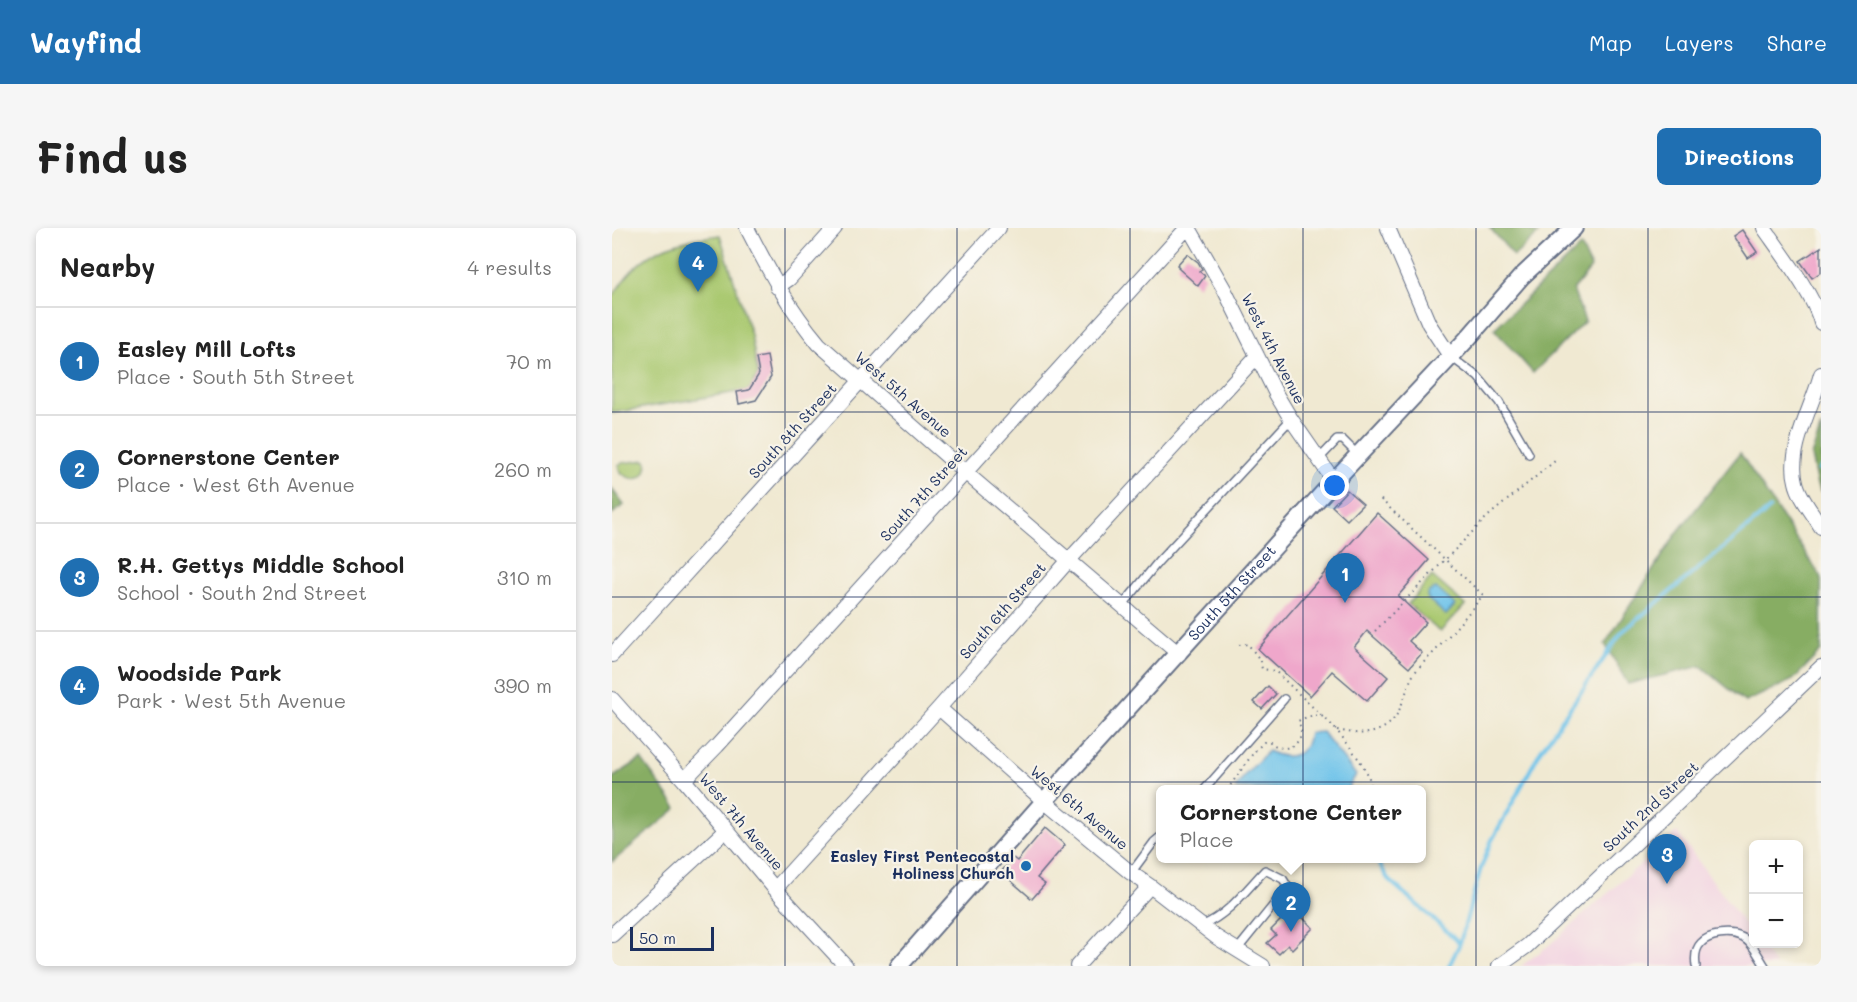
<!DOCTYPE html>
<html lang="en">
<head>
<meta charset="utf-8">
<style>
	:root { --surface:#fff; --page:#f6f6f6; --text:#222; --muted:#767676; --line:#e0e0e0; --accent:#1f6fb2 }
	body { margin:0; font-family:Mali,sans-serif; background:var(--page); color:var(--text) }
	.controls { position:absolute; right:18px; bottom:18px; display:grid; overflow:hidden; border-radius:9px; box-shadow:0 3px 9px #0003 }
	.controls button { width:54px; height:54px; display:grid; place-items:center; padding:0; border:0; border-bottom:2px solid var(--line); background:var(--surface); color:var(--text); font:30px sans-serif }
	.scale { position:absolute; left:18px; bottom:15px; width:84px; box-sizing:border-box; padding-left:6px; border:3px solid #1b2f5e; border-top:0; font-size:16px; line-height:21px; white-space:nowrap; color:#1b2f5e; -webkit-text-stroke:4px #f7f3e8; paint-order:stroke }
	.you { position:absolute; left:723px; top:258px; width:21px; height:21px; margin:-15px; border:4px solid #fff; border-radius:50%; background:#1a73e8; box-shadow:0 0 0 9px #1a73e833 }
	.badge { display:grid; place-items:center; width:39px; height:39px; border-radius:50%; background:var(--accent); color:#fff; font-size:20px; font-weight:700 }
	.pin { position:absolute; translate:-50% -50px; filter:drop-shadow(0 2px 3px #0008) }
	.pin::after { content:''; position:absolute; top:32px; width:21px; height:18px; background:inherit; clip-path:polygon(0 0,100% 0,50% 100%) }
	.popup { position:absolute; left:544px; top:557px; width:270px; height:78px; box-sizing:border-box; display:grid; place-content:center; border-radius:9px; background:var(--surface); filter:drop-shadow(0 2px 4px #0005); font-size:20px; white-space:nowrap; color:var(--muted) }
	.popup b { font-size:22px; color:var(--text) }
	.popup::after { content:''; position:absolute; left:50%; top:100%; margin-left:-12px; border:12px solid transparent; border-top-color:var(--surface) }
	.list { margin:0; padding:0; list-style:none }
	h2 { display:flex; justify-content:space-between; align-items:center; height:78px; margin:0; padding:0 24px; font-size:26px }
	h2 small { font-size:20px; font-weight:400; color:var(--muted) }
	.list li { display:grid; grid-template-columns:39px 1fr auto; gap:18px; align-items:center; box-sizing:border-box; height:108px; padding:0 24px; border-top:2px solid var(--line) }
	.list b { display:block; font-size:22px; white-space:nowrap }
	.list p { margin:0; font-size:20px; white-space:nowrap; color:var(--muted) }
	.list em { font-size:20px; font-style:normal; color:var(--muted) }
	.map { position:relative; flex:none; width:1209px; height:738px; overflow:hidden; border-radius:9px }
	header { display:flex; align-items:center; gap:36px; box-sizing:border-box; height:84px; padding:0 30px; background:var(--accent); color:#fff }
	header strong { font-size:28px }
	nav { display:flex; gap:33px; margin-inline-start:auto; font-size:21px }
	.intro { display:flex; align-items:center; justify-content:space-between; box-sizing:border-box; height:144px; padding:0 36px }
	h1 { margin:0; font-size:42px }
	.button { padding:15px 27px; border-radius:9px; background:var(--accent); color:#fff; font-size:21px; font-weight:700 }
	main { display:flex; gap:36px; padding:0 36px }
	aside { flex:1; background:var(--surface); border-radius:9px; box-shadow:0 3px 9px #0003 }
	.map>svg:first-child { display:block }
	.built { fill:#f2cfe1 }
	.green { fill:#aac971; stroke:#627c68; stroke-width:1.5 }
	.forest { fill:#87ad63; stroke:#516e60; stroke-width:1.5 }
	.water { fill:#6dc3ea; stroke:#4479a4; stroke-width:1.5 }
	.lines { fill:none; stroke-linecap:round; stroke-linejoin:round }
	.stream { stroke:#6dc3ea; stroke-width:4 }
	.building { fill:#efa7cb }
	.service-casing { stroke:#667087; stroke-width:10 }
	.minor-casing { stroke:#667087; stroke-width:16 }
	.tertiary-casing { stroke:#667087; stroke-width:20 }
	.path { stroke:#667087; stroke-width:2; stroke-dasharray:1.5 4.5; stroke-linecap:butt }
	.service { stroke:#fff; stroke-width:7 }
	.minor { stroke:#fff; stroke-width:14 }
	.tertiary { stroke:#fff; stroke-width:16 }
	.grid { fill:none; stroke:#1b2f5e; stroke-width:1.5; stroke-opacity:0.55 }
	.poi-dot { fill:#1f6fb2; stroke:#f7f3e8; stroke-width:2 }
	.labels { text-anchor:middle; stroke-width:4.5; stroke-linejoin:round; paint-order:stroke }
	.street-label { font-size:15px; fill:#1b2f5e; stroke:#f7f3e8 }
	.poi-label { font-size:15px; font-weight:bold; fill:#1b2f5e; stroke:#f7f3e8; text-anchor:end }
</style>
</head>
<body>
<header>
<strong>Wayfind</strong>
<nav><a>Map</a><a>Layers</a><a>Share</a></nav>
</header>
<div class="intro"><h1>Find us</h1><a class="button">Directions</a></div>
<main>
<aside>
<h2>Nearby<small>4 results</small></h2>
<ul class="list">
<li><span class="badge">1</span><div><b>Easley Mill Lofts</b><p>Place · South 5th Street</p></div><em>70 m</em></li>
<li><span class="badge">2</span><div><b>Cornerstone Center</b><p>Place · West 6th Avenue</p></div><em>260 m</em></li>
<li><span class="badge">3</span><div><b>R.H. Gettys Middle School</b><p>School · South 2nd Street</p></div><em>310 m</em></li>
<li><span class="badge">4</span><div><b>Woodside Park</b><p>Park · West 5th Avenue</p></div><em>390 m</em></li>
</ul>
</aside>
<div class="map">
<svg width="1209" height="738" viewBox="0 0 1209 738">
	<rect width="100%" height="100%" fill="#f7f3e8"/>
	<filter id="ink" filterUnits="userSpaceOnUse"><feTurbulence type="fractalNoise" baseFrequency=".0167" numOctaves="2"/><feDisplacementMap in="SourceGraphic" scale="12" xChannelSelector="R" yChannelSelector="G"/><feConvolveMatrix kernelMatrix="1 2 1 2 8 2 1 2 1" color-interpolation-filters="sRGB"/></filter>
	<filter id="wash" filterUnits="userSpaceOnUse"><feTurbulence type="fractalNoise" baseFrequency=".008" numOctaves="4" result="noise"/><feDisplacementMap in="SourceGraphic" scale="24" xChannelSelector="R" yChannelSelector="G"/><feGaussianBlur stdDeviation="1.35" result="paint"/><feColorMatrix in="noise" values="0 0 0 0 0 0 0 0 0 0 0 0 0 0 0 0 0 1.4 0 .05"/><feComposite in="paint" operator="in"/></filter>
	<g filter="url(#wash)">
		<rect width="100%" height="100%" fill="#f0e9d2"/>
		<path class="built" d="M1065 604 1141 708 1142 716H1147L1164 738H909L935 719Z"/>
		<path class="green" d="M108 7 139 107 146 146 137 162 0 185V70C27 23 56 14 108 7Z
			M33 232 35 234C34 252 23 255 9 245L6 237 10 235Z
			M820 348 853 377 828 404 796 376Z"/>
		<path class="forest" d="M878 0H913L926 6 902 28Z
			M969 18 979 40 961 62 973 93 921 145 882 101Z
			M1209 199V265L1205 257 1199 228Z
			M1128 225 1209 349V423L1181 452 1133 474 1089 438 1016 456 993 416 1065 305Z
			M0 261 12 277 0 286Z
			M29 531 65 580 0 634V550Z"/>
		<path class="water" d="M821 361H825L843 377 834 387 816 371 815 366Z
			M710 504 744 547 735 561H623L633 547 656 523C676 533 694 529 697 505Z"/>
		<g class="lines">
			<path class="stream" d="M1207 242 1209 239
				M764 630 776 651 848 715
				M837 738 848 715 868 643 879 614 928 524 1010 404 1158 281"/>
		</g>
		<g id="blocks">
			<path class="building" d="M1130 2 1145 24 1136 30 1121 8Z
				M1209 19V44L1200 50 1188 33Z
				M575 26 586 34 590 41 587 43 593 48 586 58 566 40 567 39 565 37Z
				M155 128 159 149 144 172 127 176 125 164 137 162 147 146 144 130Z
				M735 262 751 276 735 292 720 278Z
				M765 285 817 332 786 368 814 394 797 413 810 425 797 440 755 403 742 419 776 449 755 473 720 443 698 468 646 421Z
				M656 458 664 466 650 481 642 474Z
				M433 600 453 617 425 650 433 656 420 671 389 644 401 630 405 633Z
				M681 680 701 700 680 721 676 717 667 726 655 715 664 707 659 702Z"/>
		</g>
	</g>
	<g filter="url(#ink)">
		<use href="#blocks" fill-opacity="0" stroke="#667087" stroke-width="1.5"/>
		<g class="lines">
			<defs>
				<path id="service" d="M839 129 866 149 887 174 917 226
					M707 231 725 212H731L746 227
					M510 378 546 334 679 191
					M592 562 672 471
					M519 645 542 614 548 609
					M591 697C616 687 634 662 653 642L671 651 676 659 625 722
					M1084 738C1083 731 1083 721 1089 715 1097 706 1118 704 1129 709 1140 713 1147 729 1153 738"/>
				<path id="minor" d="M135 0C157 43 176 79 207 116L354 245 567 426
					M577 0 612 61 664 166 679 191 722 253
					M776 0 817 96 838 128
					M1152 0C1168 23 1203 69 1209 95
					M165 59 177 51 223 0
					M1209 146C1201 178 1175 221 1184 254 1187 269 1201 285 1209 299
					M0 427 387 0
					M0 471 72 552 163 661 234 738
					M327 480 432 573 519 645 538 658 604 709 651 738
					M72 552 105 518 575 0
					M163 661 327 480 457 332 645 128
					M0 707 113 603
					M465 738 538 658
					M887 738 915 718 1209 439"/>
				<g id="tertiary">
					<path id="s1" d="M287 738 457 545 722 253 857 109 909 49 962 0"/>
				</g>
			</defs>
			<use href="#service" class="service-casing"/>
			<use href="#minor" class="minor-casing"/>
			<use href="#tertiary" class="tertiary-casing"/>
			<path class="path" d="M763 403 875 289 944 232
				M627 417 636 416 648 432 650 441 663 443 710 488
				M725 502C745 506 760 509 777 496 788 488 794 463 799 451 805 439 818 429 826 420 842 402 857 385 871 367L766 269
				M615 562 642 524 652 514H658C675 529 697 513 686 493 693 490 700 486 709 488 719 492 752 536 756 547 757 549 758 554 758 556L754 562
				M676 630 682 632 689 630"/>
			<use href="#service" class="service"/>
			<use href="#minor" class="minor"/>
			<use href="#tertiary" class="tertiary"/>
		</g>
	</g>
	<path class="grid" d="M173 0V738M345 0V738M518 0V738M691 0V738M864 0V738M1036 0V738M0 184H1209M0 369H1209M0 554H1209"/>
	<circle class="poi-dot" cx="414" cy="638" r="6"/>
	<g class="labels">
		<g class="street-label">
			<text transform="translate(661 121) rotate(63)" y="5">West 4th Avenue</text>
			<text transform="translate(291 167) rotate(41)" y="5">West 5th Avenue</text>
			<text transform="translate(181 203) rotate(-48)" y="5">South 8th Street</text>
			<text transform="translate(312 266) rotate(-48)" y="5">South 7th Street</text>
			<text dy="5" stroke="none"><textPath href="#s1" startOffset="500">South 5th Street</textPath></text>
			<text transform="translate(391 383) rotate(-49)" y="5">South 6th Street</text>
			<text transform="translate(1039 579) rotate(-43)" y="5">South 2nd Street</text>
			<text transform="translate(467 580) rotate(40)" y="5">West 6th Avenue</text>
			<text transform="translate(129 594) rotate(50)" y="5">West 7th Avenue</text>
		</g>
		<g class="poi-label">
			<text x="402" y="634">Easley First Pentecostal<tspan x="402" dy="17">Holiness Church</tspan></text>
		</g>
	</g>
</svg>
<div class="controls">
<button>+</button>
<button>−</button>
</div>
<div class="scale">50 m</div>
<div class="you"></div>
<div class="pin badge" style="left:733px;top:375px">1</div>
<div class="pin badge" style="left:679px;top:704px">2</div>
<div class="popup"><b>Cornerstone Center</b>Place</div>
<div class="pin badge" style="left:1055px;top:656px">3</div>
<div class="pin badge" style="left:86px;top:64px">4</div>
</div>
</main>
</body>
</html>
